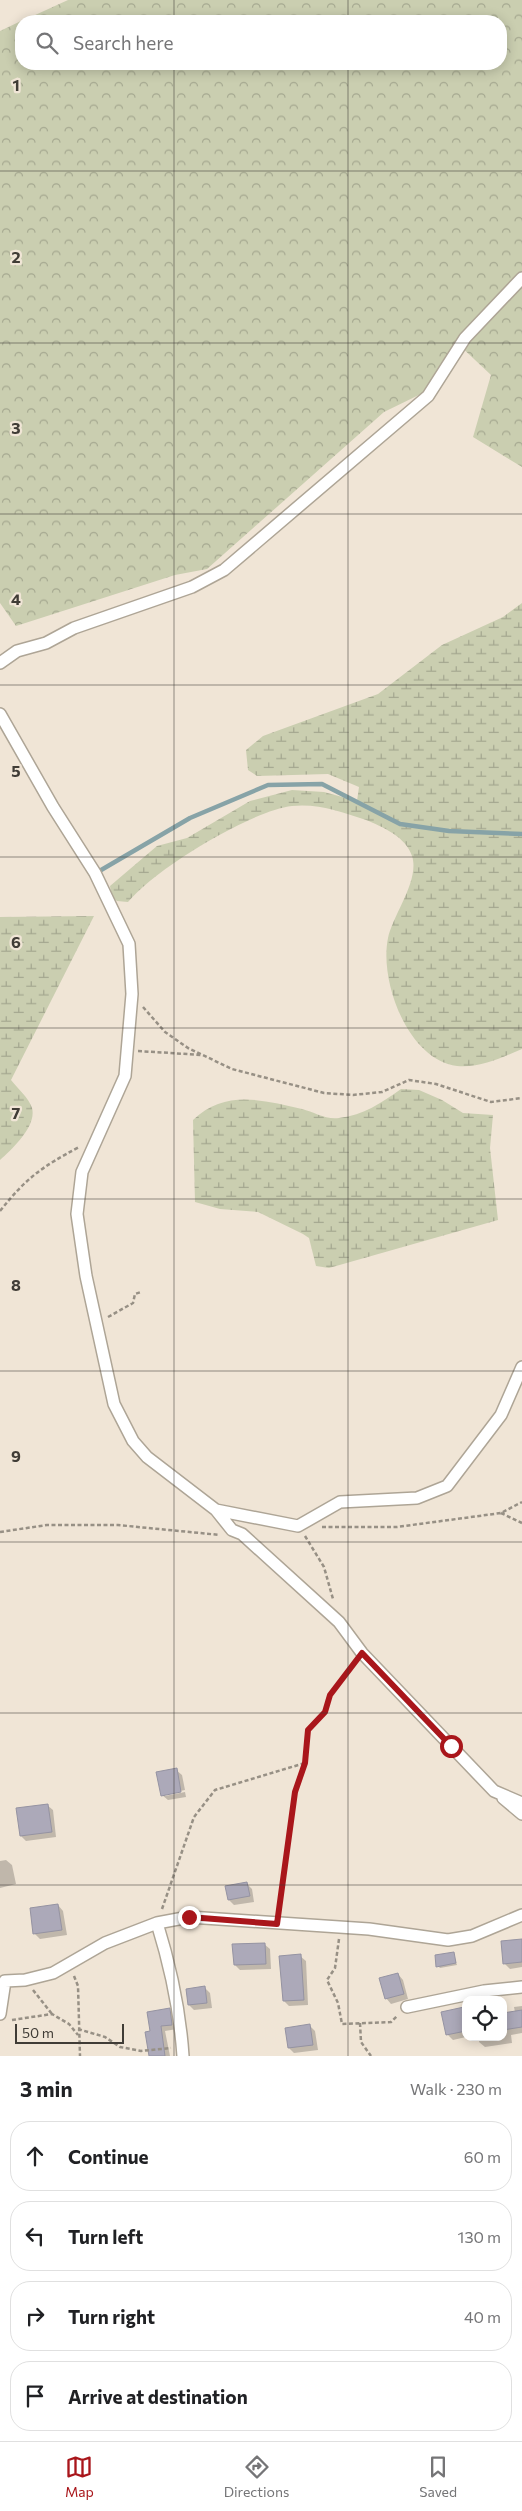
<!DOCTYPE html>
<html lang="en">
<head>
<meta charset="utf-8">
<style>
	:root { --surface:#fff; --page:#f2f2f2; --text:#202124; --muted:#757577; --line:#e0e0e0; --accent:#a9161b }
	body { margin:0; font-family:Commissioner,sans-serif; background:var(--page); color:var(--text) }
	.controls { position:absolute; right:15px; bottom:15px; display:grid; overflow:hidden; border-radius:10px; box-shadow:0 2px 12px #0003 }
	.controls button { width:45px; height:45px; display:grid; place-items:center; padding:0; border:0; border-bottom:1px solid var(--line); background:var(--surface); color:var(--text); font:25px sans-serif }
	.scale { position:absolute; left:15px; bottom:12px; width:109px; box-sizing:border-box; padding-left:5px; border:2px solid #403c36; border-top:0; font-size:14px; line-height:18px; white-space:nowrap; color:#403c36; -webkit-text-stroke:4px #f0e5d6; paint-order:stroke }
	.stop { position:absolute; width:15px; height:15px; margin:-11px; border:4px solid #a9161b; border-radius:50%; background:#fff }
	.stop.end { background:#a9161b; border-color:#fff; box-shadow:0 1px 5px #0008 }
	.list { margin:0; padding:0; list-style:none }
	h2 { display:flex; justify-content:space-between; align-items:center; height:65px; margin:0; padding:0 20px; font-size:21px }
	h2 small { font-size:16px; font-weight:400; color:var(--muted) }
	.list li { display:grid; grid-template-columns:32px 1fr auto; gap:15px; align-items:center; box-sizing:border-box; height:70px; margin:0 10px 10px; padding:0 10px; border:1px solid var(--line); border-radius:20px }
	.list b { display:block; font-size:19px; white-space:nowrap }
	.list em { font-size:16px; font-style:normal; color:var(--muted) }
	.icon { flex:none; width:28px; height:28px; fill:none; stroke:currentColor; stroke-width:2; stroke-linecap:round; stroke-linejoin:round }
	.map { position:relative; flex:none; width:522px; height:2056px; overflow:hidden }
	.search { position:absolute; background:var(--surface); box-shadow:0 2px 12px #0003; left:15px; right:15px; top:15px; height:55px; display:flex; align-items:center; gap:12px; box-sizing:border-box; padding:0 18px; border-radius:20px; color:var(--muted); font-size:19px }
	.sheet { height:385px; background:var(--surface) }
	nav { display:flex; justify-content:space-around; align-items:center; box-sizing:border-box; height:70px; border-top:1px solid var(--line); background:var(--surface); font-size:14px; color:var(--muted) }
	nav a { display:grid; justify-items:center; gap:2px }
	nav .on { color:var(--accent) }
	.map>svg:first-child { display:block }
	.forest { fill:url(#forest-crowns) }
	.wetland { fill:url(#wetland-marsh) }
	.shadow { fill:#0003 }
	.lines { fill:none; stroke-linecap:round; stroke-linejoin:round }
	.stream { stroke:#87a3a7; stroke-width:4.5 }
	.building { fill:#aca9b9; stroke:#9593a2 }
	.street-casing { stroke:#aea596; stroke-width:14 }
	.path { stroke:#979085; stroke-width:2.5; stroke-dasharray:4 2.5; stroke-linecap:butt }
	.street { stroke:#fff; stroke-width:11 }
	.route { stroke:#a9161b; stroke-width:6 }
	.grid { fill:none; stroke:#403c36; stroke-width:1; stroke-opacity:0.55 }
	.grid-label { font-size:16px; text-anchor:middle; font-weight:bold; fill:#403c36; stroke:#f0e5d6; stroke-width:4.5; stroke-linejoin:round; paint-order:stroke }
</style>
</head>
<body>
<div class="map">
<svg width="522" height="2056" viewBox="0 0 522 2056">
	<defs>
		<pattern id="forest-crowns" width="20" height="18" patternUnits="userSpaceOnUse" patternTransform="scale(1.25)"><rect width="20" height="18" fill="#caceb0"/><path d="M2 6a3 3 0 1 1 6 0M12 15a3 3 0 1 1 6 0" fill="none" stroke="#a5a890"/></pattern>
		<pattern id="wetland-marsh" width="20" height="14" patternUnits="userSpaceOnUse" patternTransform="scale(1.25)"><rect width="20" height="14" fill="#caceb0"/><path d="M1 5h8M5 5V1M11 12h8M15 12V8" fill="none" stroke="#a5a890"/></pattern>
	</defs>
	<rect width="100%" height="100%" fill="#f0e5d6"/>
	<path class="forest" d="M68 0H522V467L473 437 491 375 457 343 427 391 384 412 207 569 175 575 16 626 0 603V31L21 21V64H501V21H22Z"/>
	<path class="wetland" d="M522 603V1049C500 1058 481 1068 457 1066 408 1060 379 981 388 938 393 914 420 880 412 856 406 837 383 827 366 820 343 812 317 803 292 806 250 811 155 869 128 902L117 901 112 897 110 886 157 846 187 838 250 801 292 790 324 792 357 801 359 787 328 774 257 776 248 770 246 750 263 736 378 694 442 645 503 617Z
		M94 916 11 1080C17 1088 29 1098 32 1108 37 1126 12 1149 0 1160V917Z
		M401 1089 419 1090 442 1100 463 1113 493 1115 490 1148 498 1220 329 1268 316 1266 309 1238 303 1234 258 1212 220 1209 195 1202 193 1120C225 1089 263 1100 302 1109 314 1112 326 1120 339 1118 364 1115 381 1103 401 1089Z"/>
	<path class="shadow" d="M176 1770 182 1775 185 1790 165 1794V1796L185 1792 186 1797 168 1800 162 1795Z
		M47 1805 53 1810 56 1837 26 1841 21 1836Z
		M6 1860 12 1865 16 1884 0 1888V1861Z
		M246 1883 252 1889 254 1902 234 1905 229 1900 227 1887Z
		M58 1905 63 1911 67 1935 40 1939 34 1933Z
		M522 1940V1967L510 1969 504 1963Z
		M264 1944 270 1949 271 1969 240 1970 235 1965Z
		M453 1953 457 1965 440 1968 438 1966Z
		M300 1956 306 1961 308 2005 289 2006 284 2001Z
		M398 1974 403 1980 408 1999 391 2004 386 1998Z
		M205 1988 210 1993 212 2008 194 2010 189 2005Z
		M522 2006V2033L511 2035 512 2043 485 2047 479 2042V2037H503V2014L515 2012 514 2007Z
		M463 2008 466 2011V2037L453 2040 447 2034Z
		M169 2010 174 2015 177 2029 165 2031 170 2056H150L151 2032Z
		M310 2026 315 2031 318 2050 294 2053 289 2048 286 2029Z"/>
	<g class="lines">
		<path class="stream" d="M96 873 190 818 268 785 322 784 400 824 449 831 522 834"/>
	</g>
	<path class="building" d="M177 1768 181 1792 161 1796 156 1772Z
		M48 1804 52 1832 20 1836 16 1808Z
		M247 1882 250 1896 228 1900 225 1886Z
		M58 1904 62 1930 33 1934 30 1908Z
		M522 1939V1962L503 1964 501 1941Z
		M265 1943 266 1964 234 1965 232 1944Z
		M454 1952 456 1963 436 1967 435 1955Z
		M301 1954 304 2000 283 2001 279 1956Z
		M398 1973 404 1994 385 1999 379 1978Z
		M205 1986 207 2003 188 2005 186 1989Z
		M464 2007 466 2031 446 2035 441 2012Z
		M170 2008 172 2025 161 2026 165 2056H149L145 2032 150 2031 147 2012Z
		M522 2010V2027L503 2030V2013Z
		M310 2024 313 2045 288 2048 285 2028Z"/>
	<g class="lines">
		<defs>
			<path id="street" d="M0 663 17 651 46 643 74 628 192 587 224 570 428 396 465 338 522 278
				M0 714 53 807 95 873 129 944 132 994 125 1076 82 1172 77 1214 86 1276 114 1404 133 1441 147 1457 216 1510 232 1530 242 1534 339 1622 362 1653 494 1791 522 1803
				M216 1510 298 1526 340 1502 417 1498 447 1486 501 1415 522 1367
				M503 1798 522 1814
				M157 1923C170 1965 180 2011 183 2056
				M407 2007 484 1991 522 1987
				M0 2014 5 1981 25 1980 53 1973 105 1943 157 1923 189 1917 369 1929 448 1940 472 1936 522 1915"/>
		</defs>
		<use href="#street" class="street-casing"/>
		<path class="path" d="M143 1007 165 1032 188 1048 232 1069 324 1093 353 1095 382 1092 409 1080 436 1084 491 1102 522 1098
			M138 1051 202 1055
			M0 1211C27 1177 42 1167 79 1147
			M108 1317 133 1303 135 1294 141 1292
			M501 1513 522 1523
			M322 1527H397L501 1513 522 1502
			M0 1532 47 1525H118L220 1535
			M305 1536 324 1567 333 1599
			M162 1909 194 1817 215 1790 305 1763 308 1730 325 1712 330 1695 354 1663
			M279 1911 295 1793 305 1763
			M339 1939 335 1968 327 1980 338 2003 342 2024 391 2022 398 2015
			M74 1976 78 1986 80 2056
			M33 1990 52 2014
			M12 2020 52 2014 69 2024 78 2035
			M360 2023 361 2042 371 2056
			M78 2029 105 2037 120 2047 141 2051 171 2048"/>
		<use href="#street" class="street"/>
	</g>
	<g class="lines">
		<path class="route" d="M189 1917 277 1924 295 1792 305 1763 308 1730 325 1712 330 1695 362 1653 451 1746"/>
	</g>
	<path class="grid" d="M174 0V21M348 0V21M174 64V2056M348 64V2056M0 171H522M0 343H522M0 514H522M0 685H522M0 857H522M0 1028H522M0 1199H522M0 1371H522M0 1542H522M0 1713H522M0 1885H522"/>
	<g class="grid-label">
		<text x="16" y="91">1</text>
		<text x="16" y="263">2</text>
		<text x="16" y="434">3</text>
		<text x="16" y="605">4</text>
		<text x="16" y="777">5</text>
		<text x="16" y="948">6</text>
		<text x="16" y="1119">7</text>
		<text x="16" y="1291">8</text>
		<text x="16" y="1462">9</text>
	</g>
</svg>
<div class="controls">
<button><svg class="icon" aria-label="locate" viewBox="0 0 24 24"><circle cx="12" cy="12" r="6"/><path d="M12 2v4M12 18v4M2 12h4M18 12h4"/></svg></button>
</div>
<div class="scale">50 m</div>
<div class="stop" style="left:451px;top:1746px"></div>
<div class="stop end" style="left:189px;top:1917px"></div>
<div class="search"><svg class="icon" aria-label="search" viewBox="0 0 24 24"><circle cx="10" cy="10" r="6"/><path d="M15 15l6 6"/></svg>Search here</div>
</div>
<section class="sheet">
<h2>3 min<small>Walk · 230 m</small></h2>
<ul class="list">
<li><svg class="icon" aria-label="ahead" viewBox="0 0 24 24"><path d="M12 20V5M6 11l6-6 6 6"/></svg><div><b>Continue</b></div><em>60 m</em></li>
<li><svg class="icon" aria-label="left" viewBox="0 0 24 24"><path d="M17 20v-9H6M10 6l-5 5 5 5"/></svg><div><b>Turn left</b></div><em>130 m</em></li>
<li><svg class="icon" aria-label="right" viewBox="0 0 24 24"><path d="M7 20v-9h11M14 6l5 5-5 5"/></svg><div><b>Turn right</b></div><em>40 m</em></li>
<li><svg class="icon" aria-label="arrive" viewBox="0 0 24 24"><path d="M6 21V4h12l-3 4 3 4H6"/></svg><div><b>Arrive at destination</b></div></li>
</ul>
</section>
<nav>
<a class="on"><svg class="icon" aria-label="map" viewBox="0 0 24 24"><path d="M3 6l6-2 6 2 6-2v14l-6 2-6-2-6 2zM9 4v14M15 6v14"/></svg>Map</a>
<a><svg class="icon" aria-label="directions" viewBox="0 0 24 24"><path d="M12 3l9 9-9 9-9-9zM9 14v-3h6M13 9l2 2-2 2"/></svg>Directions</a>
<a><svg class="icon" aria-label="saved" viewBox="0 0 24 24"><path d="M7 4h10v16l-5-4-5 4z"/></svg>Saved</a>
</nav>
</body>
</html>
